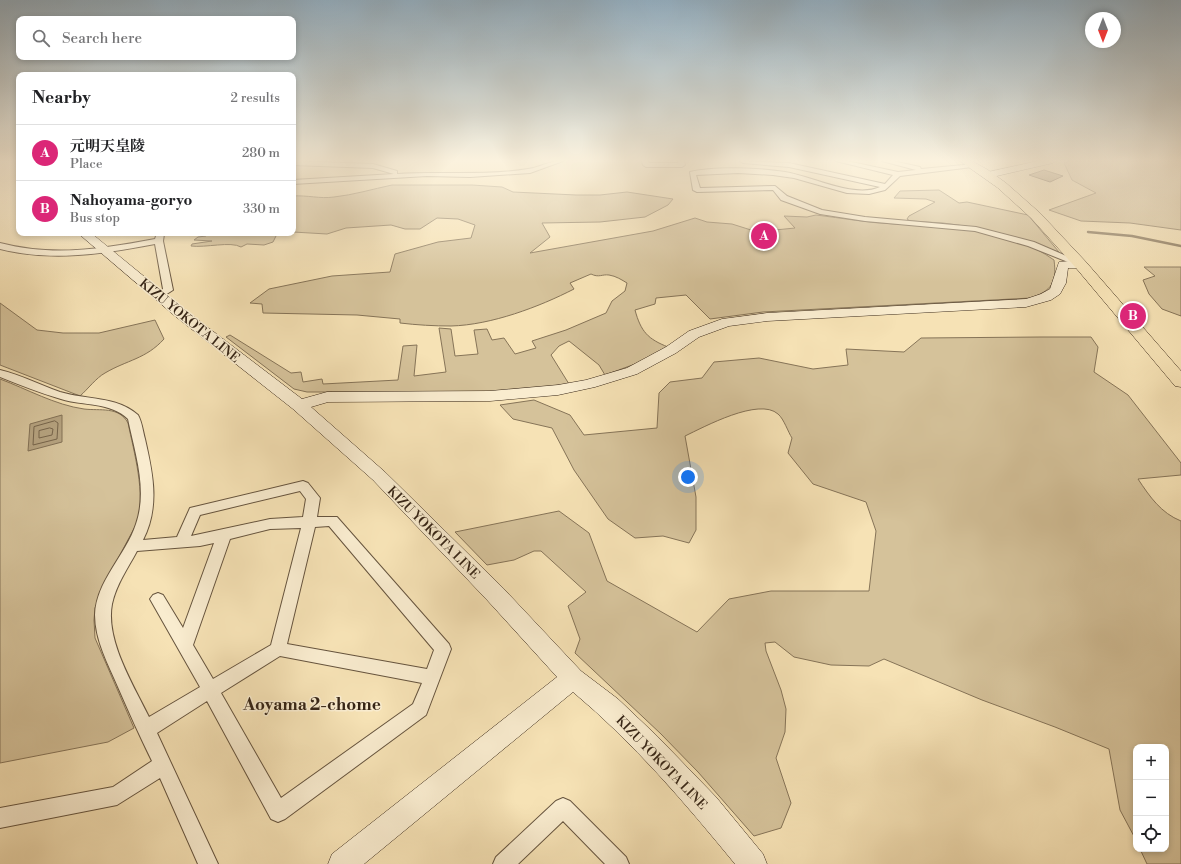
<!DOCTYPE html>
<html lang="en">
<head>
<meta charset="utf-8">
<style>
	:root { --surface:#fff; --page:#f2f2f2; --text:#202124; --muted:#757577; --line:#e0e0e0; --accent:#db2777 }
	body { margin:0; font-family:"Libre Bodoni","Noto Serif JP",serif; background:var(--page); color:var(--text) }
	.controls { position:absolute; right:12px; bottom:12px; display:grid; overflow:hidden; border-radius:8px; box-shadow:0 2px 6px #0003 }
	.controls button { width:36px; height:36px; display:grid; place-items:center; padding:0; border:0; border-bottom:1px solid var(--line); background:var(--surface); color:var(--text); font:20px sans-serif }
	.compass { position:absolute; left:1085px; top:12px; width:36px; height:36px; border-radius:50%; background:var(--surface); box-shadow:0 2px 6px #0003; rotate:180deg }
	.you { position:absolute; left:688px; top:477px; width:14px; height:14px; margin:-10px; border:3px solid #fff; border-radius:50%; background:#1a73e8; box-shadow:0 0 0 6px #1a73e833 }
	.badge { display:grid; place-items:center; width:26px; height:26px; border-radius:50%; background:var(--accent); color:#fff; font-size:13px; font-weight:700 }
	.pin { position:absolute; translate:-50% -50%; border:2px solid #fff; box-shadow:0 1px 4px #0006 }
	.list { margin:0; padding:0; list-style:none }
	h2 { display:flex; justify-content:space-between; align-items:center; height:52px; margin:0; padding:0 16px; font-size:17px }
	h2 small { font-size:13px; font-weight:400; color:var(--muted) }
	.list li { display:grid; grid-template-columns:26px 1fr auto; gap:12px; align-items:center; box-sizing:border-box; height:56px; padding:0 16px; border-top:1px solid var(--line) }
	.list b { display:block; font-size:15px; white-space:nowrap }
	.list p { margin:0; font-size:13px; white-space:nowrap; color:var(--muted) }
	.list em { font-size:13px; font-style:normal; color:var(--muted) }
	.icon { flex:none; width:22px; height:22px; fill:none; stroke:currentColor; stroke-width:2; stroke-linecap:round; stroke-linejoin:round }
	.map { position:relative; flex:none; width:1181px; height:864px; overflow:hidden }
	.search { position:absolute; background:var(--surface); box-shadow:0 2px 6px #0003; left:16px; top:16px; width:280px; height:44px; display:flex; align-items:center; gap:10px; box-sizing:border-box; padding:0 14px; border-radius:8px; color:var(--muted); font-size:15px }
	.panel { position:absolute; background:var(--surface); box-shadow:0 2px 6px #0003; left:16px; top:72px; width:280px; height:164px; border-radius:8px }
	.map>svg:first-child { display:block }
	.green { fill:#d5c29a; stroke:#867458 }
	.water { fill:#b5a27f; stroke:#827055 }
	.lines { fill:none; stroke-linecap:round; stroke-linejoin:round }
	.shore { stroke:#76644a; stroke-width:1 }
	.stream { stroke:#827055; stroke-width:2.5 }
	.building { fill:#9a8769; stroke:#362516 }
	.street-casing { stroke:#66543e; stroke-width:2 }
	.secondary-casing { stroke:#362516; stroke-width:1 }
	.primary-casing { stroke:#362516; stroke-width:1 }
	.street { fill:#f9eccf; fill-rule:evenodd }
	.secondary { fill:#f9eccf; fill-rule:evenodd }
	.primary { fill:#f6e2b5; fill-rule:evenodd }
	.labels { text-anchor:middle; stroke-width:3; stroke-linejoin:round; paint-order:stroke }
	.street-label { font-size:13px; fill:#362516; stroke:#f9eccf }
	.near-neighbourhood-label { font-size:17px; font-weight:bold; fill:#362516; stroke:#f9eccf }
</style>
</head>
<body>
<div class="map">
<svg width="1181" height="864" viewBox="0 0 1181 864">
	<rect width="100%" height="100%" fill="#f6e2b5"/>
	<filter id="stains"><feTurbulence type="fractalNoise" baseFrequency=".005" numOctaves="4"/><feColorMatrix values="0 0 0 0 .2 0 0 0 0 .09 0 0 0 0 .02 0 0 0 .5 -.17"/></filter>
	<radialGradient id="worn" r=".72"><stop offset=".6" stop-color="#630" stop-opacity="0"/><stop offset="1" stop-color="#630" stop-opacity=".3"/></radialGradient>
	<path class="green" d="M1070 161H1181V230L1130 223 1081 221 1049 210 1096 193 1072 180 1064 163Z
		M392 185H472L502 187 513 192 576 195H600L627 192 673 199 668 205 645 217 600 222 542 223 550 237 530 253 653 231 695 218 707 222 732 224 751 230 765 231 795 228 784 216 807 217 816 215C842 218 868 223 895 224 949 227 1008 227 1054 260 1057 283 1052 290 1031 298L763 312 710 319 686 295 656 298 655 304 635 310C641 332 648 339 668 347L646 360 605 375 599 365 569 341 559 346 551 355 569 384 498 392H307L294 389 226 337 230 335 291 373 301 372 303 382 322 379 323 384 398 380 403 346 417 345 414 376 446 372 439 328 451 329 455 356 478 354 474 330 487 329 492 340 504 338 515 354 536 348 532 341 566 330 606 313 612 301 625 291 627 283C622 280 616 276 609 275 602 274 599 278 591 274L570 283 574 289C539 307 491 325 451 326 434 326 417 325 400 323V319L357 315 263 313 262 304 250 303 269 289 332 276 390 272 395 254 438 242 471 238 475 225 458 219 437 218 420 229H405L391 225 346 228 327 234 293 232V196C307 195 320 199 334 197 353 195 373 189 392 185Z
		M939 190 959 203 967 202 1028 215 1059 252 979 228 943 223 910 221 907 219 909 216 935 202 926 199 894 198 900 191Z
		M199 233H288L277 234 273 242 264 245 247 244 241 247C231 241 205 248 191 246L192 244 212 241 194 240 198 237 206 236V233Z
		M1144 267H1181V316L1162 309 1149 294 1143 280 1155 276Z
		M0 303 37 330 63 333H99L155 320 164 339C146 359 127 360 105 373 96 378 88 389 80 396L0 365Z
		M1041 337H1091L1098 347 1094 372 1128 395 1181 463V475L1138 479C1150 497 1161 513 1181 521V864H1147L1140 849H1166V747H1136V840L1120 810 1109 749 1055 727 982 700 884 659 869 666 831 665 794 657 775 642 765 643 766 651 781 690 786 709 785 732 776 758 791 803 781 828 754 836 698 772 661 734 575 653 580 639 568 606 586 592 541 551H534L514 560 487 565 455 532 559 511 589 533 607 581 697 632 729 599 771 591H869L876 531 866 502 813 484 788 453 792 438C788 432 784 419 778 414 759 397 704 427 685 436L696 497V530L689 543 663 536 635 538 608 519 574 470 552 428 513 419 500 405 534 400 570 415 584 435 657 428 659 393 670 382 702 378 714 362 759 358 813 369 848 365 846 349 904 352 921 338Z
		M0 379C27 389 55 405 84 409 100 411 119 406 128 423 134 452 146 494 137 523L107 579 95 608 94 620 95 638 134 728 108 742 0 763Z"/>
	<path class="water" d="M62 415V442L28 451 30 424Z"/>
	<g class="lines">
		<path class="shore" d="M55 421 58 423 57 439 33 445 34 427Z
			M50 428 53 429 52 435 39 438V431Z"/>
		<path class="stream" d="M1088 232 1132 236 1181 246"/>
	</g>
	<path class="building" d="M1044 170 1063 176 1050 182 1029 175Z"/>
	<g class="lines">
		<defs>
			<path id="street" d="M293 161 373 164 397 171V174C440 171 485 176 528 169 541 167 551 160 563 161L530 173 470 177 427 176 293 184V180L394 174 373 168 293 165Z
				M642 161H648L649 163H678V161H684L685 165 682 167H646L643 165Z
				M740 161 789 163 885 184 893 175 836 161H847L898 172 916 170 882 161H893L920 167 921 169 974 164 975 165 972 167 900 176 885 190 869 194 847 193 794 178 773 175 738 173 696 175 700 188 775 186 787 196 822 210 865 217 976 227 1034 242 1085 264 1081 267 1078 266 1028 246 975 231 865 221 820 214 781 200 773 190 697 192 693 190 690 172C713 166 760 168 785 172 812 176 854 199 880 187L789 167 743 163Z
				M157 233 164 234 163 241 173 290 159 299 154 296 163 289 155 244C103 254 52 262 0 249V243C54 257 101 249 155 239Z
				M0 370C21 375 40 385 60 392 86 400 117 396 138 415 142 422 143 432 145 439 153 474 160 507 143 540L177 537 190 508 303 481 308 483 320 498 317 517H337L449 644 451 649 426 715 285 819 278 822 271 819 207 701 157 733 218 864H198L160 778 117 805 0 828V808L113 787 152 761C140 737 129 712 118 687 108 664 95 640 95 615 96 581 126 555 136 524 148 490 135 453 128 419 111 402 83 406 61 399 40 393 20 385 0 377ZM300 491 306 499 303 517 270 519 191 536 200 515ZM329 526 434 650 427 669 287 644 315 527ZM301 528 271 645 213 679 193 645 230 539 270 529ZM214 543 183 628 163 595 158 593 153 595 150 599 200 687 149 717C134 686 105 640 112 604 116 585 128 568 137 551L200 546ZM280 656 422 683 413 704 281 798 221 693Z
				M563 798 570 801 626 857 629 864H605L563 821 518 864H493L496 857 556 801Z"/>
			<path id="secondary" d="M1038 161H1055L1053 163 988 178 983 175 984 173Z
				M78 233H91L185 310 302 399 327 392 490 391 558 385 586 380 627 368 666 347 689 331 722 319 767 313 1026 299 1041 294 1050 289 1059 262 1081 260 1087 264 1081 268H1068L1066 283 1060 294 1051 300 1026 307 767 321 729 326 699 337 676 353 637 374 595 387 558 395 490 401 328 402 311 407 385 472 503 588 581 671 618 699 657 736 716 797 763 854 767 864H735C685 803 634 743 573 692L364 864H328L332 854 557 677 487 600 373 480 293 409 175 316Z"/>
			<path id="primary" d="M960 161H972L988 170 1006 183 1040 213 1086 262 1181 371V387L1175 386 1076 268 1031 218 998 188Z"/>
		</defs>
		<use href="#street" class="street-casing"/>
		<use href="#secondary" class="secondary-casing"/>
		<use href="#primary" class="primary-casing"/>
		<use href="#street" class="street"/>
		<use href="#secondary" class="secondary"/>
		<use href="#primary" class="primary"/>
	</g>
	<linearGradient id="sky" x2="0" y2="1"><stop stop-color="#93adbe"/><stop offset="0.57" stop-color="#fbf2de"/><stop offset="1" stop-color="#fbf2de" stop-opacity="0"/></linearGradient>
	<rect width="1181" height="282" fill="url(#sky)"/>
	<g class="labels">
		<g class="street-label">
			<text transform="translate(190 320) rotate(39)" y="5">KIZU YOKOTA LINE</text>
			<text transform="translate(434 532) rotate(45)" y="5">KIZU YOKOTA LINE</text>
			<text transform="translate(662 762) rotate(46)" y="5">KIZU YOKOTA LINE</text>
		</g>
		<g class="near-neighbourhood-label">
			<text x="312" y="710">Aoyama 2-chome</text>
		</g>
	</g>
	<rect width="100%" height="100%" filter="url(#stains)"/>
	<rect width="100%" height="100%" fill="url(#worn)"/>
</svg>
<div class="controls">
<button>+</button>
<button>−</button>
<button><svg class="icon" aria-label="locate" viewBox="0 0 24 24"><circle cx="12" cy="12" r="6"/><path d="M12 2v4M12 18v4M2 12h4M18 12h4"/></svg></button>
</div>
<svg class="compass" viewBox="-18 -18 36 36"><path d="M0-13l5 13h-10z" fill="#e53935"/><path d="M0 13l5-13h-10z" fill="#757577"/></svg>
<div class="you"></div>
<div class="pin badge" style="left:764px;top:236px">A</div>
<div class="pin badge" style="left:1133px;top:316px">B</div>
<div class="search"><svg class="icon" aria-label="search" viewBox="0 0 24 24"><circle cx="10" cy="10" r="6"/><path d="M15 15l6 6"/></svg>Search here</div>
<section class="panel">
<h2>Nearby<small>2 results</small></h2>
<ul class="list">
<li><span class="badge">A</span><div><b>元明天皇陵</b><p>Place</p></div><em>280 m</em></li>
<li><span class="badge">B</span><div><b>Nahoyama-goryo</b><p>Bus stop</p></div><em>330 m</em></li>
</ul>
</section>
</div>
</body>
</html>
